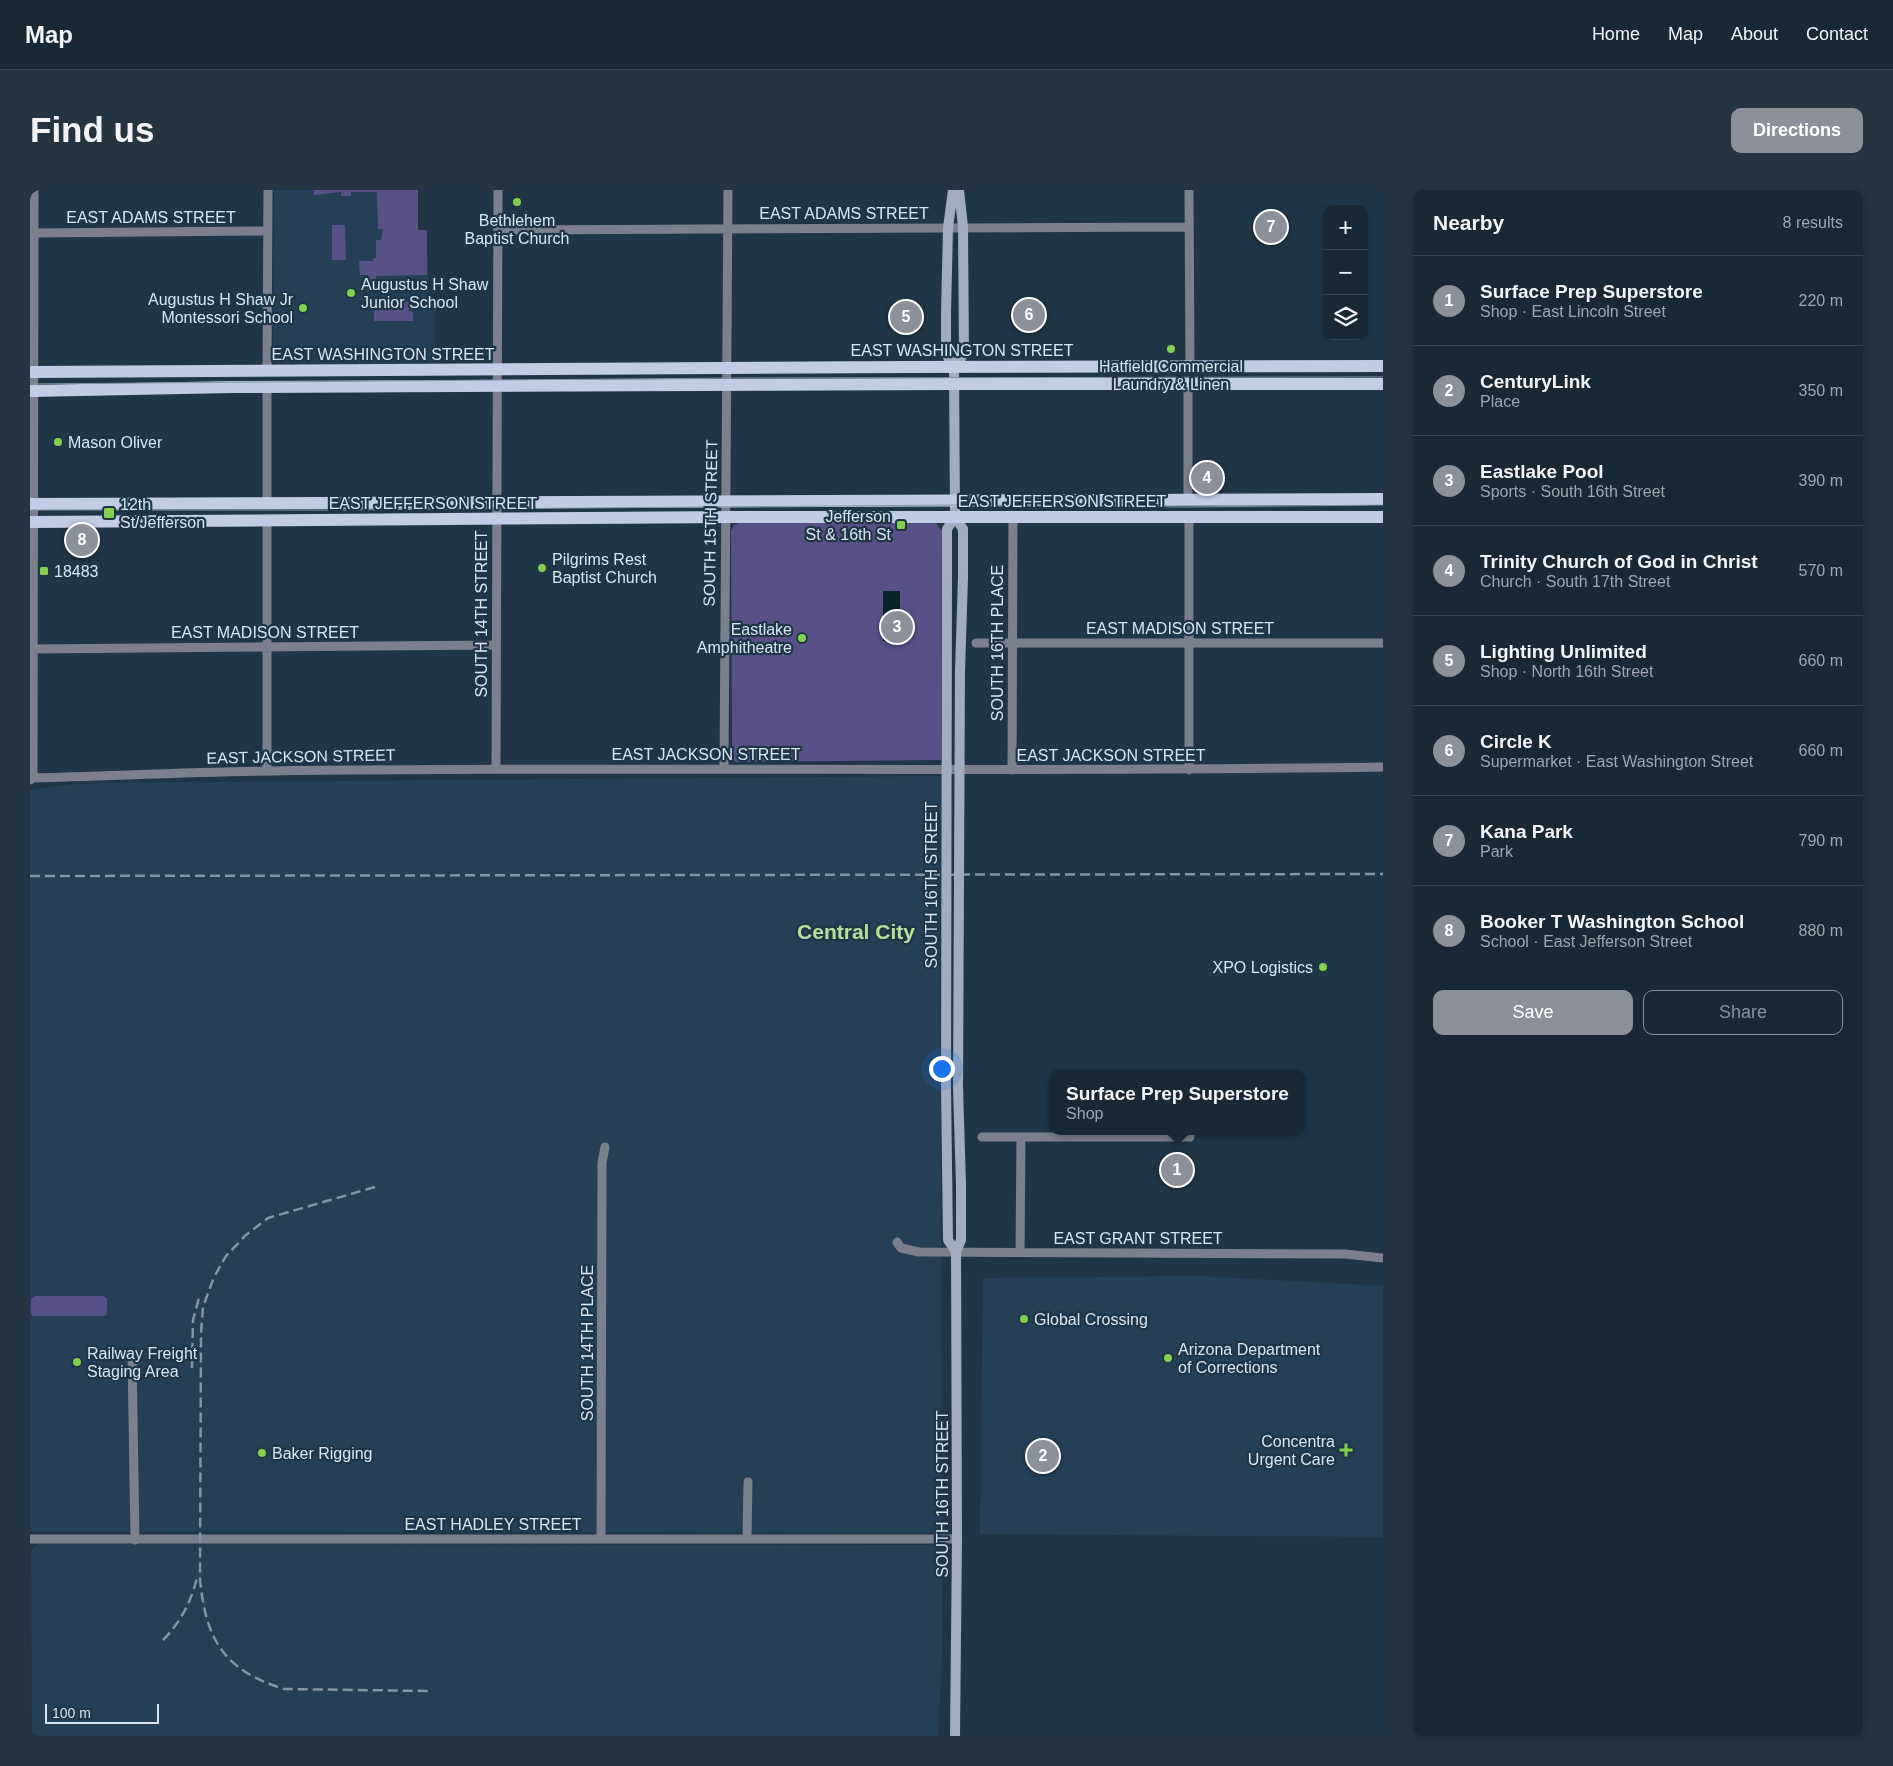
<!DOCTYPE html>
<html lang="en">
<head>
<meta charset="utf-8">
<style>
	:root { --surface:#182835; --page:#253441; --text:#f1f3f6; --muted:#9fa6ad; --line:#364450; --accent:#8c9099 }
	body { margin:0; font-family:Arial,sans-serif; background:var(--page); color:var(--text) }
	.controls { position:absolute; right:15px; top:15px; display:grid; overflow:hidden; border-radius:10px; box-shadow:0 2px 8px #0003 }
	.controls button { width:45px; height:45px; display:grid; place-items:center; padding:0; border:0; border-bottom:1px solid var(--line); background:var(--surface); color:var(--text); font:25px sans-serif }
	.scale { position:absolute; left:15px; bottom:12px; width:114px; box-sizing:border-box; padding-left:5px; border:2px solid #d8e5f0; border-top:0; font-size:14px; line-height:18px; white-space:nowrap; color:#d8e5f0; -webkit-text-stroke:4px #203647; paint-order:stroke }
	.you { position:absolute; left:911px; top:878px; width:18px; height:18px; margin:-12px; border:4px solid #fff; border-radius:50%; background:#1a73e8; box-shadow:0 0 0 8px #1a73e833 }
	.badge { display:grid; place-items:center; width:32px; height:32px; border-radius:50%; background:var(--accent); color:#fff; font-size:16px; font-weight:700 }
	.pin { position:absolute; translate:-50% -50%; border:2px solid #fff; box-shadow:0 1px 5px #0006 }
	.popup { position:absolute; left:1020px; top:880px; width:255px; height:65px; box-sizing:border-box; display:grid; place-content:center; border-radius:10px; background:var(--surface); filter:drop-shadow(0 1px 4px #0005); font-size:16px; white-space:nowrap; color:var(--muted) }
	.popup b { font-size:19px; color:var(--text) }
	.popup::after { content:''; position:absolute; left:50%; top:100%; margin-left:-10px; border:10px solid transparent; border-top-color:var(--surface) }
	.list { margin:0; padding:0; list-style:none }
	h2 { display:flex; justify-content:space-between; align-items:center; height:65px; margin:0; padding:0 20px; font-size:21px }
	h2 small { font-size:16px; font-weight:400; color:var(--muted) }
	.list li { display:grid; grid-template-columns:32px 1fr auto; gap:15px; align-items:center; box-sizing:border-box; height:90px; padding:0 20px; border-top:1px solid var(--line) }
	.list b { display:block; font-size:19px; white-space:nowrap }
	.list p { margin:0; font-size:16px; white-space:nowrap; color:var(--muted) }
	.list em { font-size:16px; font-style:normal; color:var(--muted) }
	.actions { display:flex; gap:10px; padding:15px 20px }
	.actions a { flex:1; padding:11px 0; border:1px solid var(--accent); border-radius:10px; text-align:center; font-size:18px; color:var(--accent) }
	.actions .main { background:var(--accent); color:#fff }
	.icon { flex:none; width:28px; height:28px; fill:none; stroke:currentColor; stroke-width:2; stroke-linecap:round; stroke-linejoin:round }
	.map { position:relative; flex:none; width:1353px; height:1546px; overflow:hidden; border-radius:10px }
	header { display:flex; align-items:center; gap:30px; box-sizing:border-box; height:70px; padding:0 25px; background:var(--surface); border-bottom:1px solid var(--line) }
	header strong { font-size:24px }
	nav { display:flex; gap:28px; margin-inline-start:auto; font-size:18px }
	.intro { display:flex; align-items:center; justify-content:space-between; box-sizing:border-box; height:120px; padding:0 30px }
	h1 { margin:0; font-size:35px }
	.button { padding:12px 22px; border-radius:10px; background:var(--accent); color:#fff; font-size:18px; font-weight:700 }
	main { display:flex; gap:30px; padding:0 30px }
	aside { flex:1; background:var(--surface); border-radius:10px; box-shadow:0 2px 8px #0003 }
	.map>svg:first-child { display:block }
	.built { fill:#243f56 }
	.green { fill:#585187 }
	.water { fill:#072627 }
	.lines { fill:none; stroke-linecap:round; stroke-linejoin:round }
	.minor { stroke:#7b808c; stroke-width:9 }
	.secondary { stroke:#a3acbe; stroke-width:10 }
	.primary { stroke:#c2cde5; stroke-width:12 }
	.tram { stroke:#8394a2; stroke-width:1 }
	.rail { stroke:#8394a2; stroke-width:2.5; stroke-dasharray:10 5; stroke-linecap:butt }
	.secondary-bridge { stroke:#a3acbe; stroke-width:10 }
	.poi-dot { fill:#83d04e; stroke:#203647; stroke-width:2 }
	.labels { text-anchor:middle; stroke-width:4.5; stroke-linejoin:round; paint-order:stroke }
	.street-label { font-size:16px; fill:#d8e5f0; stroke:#203647 }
	.poi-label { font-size:16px; fill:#d8e5f0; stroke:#203647; text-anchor:start }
	.district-label { font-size:21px; font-weight:bold; fill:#b6e09d; stroke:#203647 }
</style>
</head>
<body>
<header>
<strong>Map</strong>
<nav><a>Home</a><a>Map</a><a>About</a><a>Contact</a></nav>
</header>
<div class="intro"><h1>Find us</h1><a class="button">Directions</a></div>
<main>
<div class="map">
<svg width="1353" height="1546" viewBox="0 0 1353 1546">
	<rect width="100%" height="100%" fill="#203647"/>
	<path class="built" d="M244 0H388V40H397L399 120H405L406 173 248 174 244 172 243 168Z
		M911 586 910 752 912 1335 910 1339 901 1343 0 1341V601L33 595 72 593Z
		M1171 1086 1353 1096V1347L950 1344 953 1088Z
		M10 1354 903 1355 907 1356 912 1363V1473L908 1546H2L1 1362 5 1356Z"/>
	<path class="green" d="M284 0H388V40H397V85L346 86 345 95H338V85H330L329 71H343V68H346V50H351L353 39H348L347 2H321V6H311V2L284 5Z
		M302 35H315L316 70H302Z
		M359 112H379V121L383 122V131H344V118L356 120 359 117Z
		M709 333H906L912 341 911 570 706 572 702 569 701 341 704 335Z
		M5 1106H73L77 1109V1124L75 1126H3L1 1124V1109Z"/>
	<path class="water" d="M853 401H870V439H853Z
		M853 441H869L870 450 853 451Z"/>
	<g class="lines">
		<path class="minor" d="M1159 0 1160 176
			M468 40 1159 37
			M4 43 238 41
			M237 181 238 0
			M1158 194V308
			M237 198V313
			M946 453H1353
			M3 459 466 455
			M466 579 468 0
			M694 579 698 0
			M982 580 983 327
			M1159 580V327
			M237 581V330
			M3 588 4 0
			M0 590 3 588C82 586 161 582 241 581 611 576 982 583 1353 577
			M952 947H1160
			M867 1052 871 1058 889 1062 1315 1064 1353 1068
			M990 1062 991 947
			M102 1166 105 1350
			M0 1349H927
			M571 1349 572 973 575 957
			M717 1349 718 1292"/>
		<path class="secondary" d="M923 0 918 38 916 123V164L924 177
			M924 177 925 327 933 339V387
			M924 177 934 164 933 37 929 0
			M917 386V339L925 327
			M916 897 918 1050 926 1062
			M925 1546 927 1349 926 1062 931 1050V995L928 897"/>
		<path class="primary" d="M0 182 875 177 1353 176
			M0 201 203 197 923 194H1353
			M0 314 1353 309
			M0 332 707 327H1353"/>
		<path class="tram" d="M0 194 709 188 1353 187
			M0 320H308L925 315 1157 317 1353 315"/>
		<path class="rail" d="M0 686 1353 684
			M345 997 238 1028 216 1045 196 1066 184 1087 173 1117 171 1143 170 1389C176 1451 194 1480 254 1499L399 1501
			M162 1178 163 1130 169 1108
			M133 1450C150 1433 161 1412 167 1388"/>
		<path class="secondary-bridge" d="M916 897 917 386
			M928 897 930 481 933 387"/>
	</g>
	<g class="poi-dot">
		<circle cx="487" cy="12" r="5"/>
		<circle cx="321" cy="103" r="5"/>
		<circle cx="273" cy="118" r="5"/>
		<circle cx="1141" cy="159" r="5"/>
		<circle cx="28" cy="252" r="5"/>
		<rect x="73" y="317" width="12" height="12" rx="2.5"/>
		<rect x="866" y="330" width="10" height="10" rx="2.5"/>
		<circle cx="512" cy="378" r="5"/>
		<rect x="9" y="376" width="10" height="10" rx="2.5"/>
		<circle cx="772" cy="448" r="5"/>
		<circle cx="1293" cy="777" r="5"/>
		<circle cx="994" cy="1129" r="5"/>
		<circle cx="1138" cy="1168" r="5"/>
		<circle cx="47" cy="1172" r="5"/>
		<path d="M1313.5 1252.5h5v5h5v5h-5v5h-5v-5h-5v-5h5z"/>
		<circle cx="232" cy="1263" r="5"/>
	</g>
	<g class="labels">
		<g class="street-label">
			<text x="814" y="29">EAST ADAMS STREET</text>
			<text x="121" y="33">EAST ADAMS STREET</text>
			<text x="932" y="166">EAST WASHINGTON STREET</text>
			<text x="353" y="170">EAST WASHINGTON STREET</text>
			<text x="1032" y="317">EAST JEFFERSON STREET</text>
			<text x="403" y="319">EAST JEFFERSON STREET</text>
			<text transform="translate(680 333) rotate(-89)" y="6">SOUTH 15TH STREET</text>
			<text transform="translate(451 424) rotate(-90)" y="6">SOUTH 14TH STREET</text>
			<text x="1150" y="444">EAST MADISON STREET</text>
			<text x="235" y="448">EAST MADISON STREET</text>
			<text transform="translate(967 453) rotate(-90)" y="6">SOUTH 16TH PLACE</text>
			<text x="676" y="570">EAST JACKSON STREET</text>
			<text x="1081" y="571">EAST JACKSON STREET</text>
			<text transform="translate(271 566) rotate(-1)" y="6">EAST JACKSON STREET</text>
			<text transform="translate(901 695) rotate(-90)" y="6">SOUTH 16TH STREET</text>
			<text x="1108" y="1054">EAST GRANT STREET</text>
			<text transform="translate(557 1153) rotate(-90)" y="6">SOUTH 14TH PLACE</text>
			<text transform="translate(912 1304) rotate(-90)" y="6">SOUTH 16TH STREET</text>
			<text x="463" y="1340">EAST HADLEY STREET</text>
		</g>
		<g class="poi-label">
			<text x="487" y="36" text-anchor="middle">Bethlehem<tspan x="487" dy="18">Baptist Church</tspan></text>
			<text x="331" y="100">Augustus H Shaw<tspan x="331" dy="18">Junior School</tspan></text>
			<text x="263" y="115" text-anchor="end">Augustus H Shaw Jr<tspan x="263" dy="18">Montessori School</tspan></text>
			<text x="1141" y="182" text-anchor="middle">Hatfield Commercial<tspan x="1141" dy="18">Laundry &amp; Linen</tspan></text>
			<text x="38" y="258">Mason Oliver</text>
			<text x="90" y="320">12th<tspan x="90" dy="18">St/Jefferson</tspan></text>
			<text x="861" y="332" text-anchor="end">Jefferson<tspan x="861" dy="18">St &amp; 16th St</tspan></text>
			<text x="522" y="375">Pilgrims Rest<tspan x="522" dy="18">Baptist Church</tspan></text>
			<text x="24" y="387">18483</text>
			<text x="762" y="445" text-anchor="end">Eastlake<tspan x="762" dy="18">Amphitheatre</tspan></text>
			<text x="1283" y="783" text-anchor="end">XPO Logistics</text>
			<text x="1004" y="1135">Global Crossing</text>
			<text x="1148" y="1165">Arizona Department<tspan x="1148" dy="18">of Corrections</tspan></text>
			<text x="57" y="1169">Railway Freight<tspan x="57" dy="18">Staging Area</tspan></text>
			<text x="1305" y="1257" text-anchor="end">Concentra<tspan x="1305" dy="18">Urgent Care</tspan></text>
			<text x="242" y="1269">Baker Rigging</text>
		</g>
		<g class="district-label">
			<text x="826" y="749">Central City</text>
		</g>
	</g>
</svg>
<div class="controls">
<button>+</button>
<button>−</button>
<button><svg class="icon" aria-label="layers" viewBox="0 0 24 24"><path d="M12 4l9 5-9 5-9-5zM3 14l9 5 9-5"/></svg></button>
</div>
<div class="scale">100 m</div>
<div class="you"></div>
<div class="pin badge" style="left:1147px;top:980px">1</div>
<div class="popup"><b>Surface Prep Superstore</b>Shop</div>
<div class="pin badge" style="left:1013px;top:1266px">2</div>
<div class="pin badge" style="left:867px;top:437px">3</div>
<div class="pin badge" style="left:1177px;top:288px">4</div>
<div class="pin badge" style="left:876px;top:127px">5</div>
<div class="pin badge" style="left:999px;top:125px">6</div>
<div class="pin badge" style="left:1241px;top:37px">7</div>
<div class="pin badge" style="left:52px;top:350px">8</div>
</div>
<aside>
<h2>Nearby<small>8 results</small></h2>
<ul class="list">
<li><span class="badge">1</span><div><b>Surface Prep Superstore</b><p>Shop · East Lincoln Street</p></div><em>220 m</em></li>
<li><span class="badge">2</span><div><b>CenturyLink</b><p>Place</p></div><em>350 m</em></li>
<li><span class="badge">3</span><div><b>Eastlake Pool</b><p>Sports · South 16th Street</p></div><em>390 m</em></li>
<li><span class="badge">4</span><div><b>Trinity Church of God in Christ</b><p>Church · South 17th Street</p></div><em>570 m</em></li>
<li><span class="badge">5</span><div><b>Lighting Unlimited</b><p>Shop · North 16th Street</p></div><em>660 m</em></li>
<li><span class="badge">6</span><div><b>Circle K</b><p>Supermarket · East Washington Street</p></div><em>660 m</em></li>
<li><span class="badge">7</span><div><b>Kana Park</b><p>Park</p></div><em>790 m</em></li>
<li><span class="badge">8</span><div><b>Booker T Washington School</b><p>School · East Jefferson Street</p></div><em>880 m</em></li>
</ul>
<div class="actions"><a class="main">Save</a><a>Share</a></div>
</aside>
</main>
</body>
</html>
